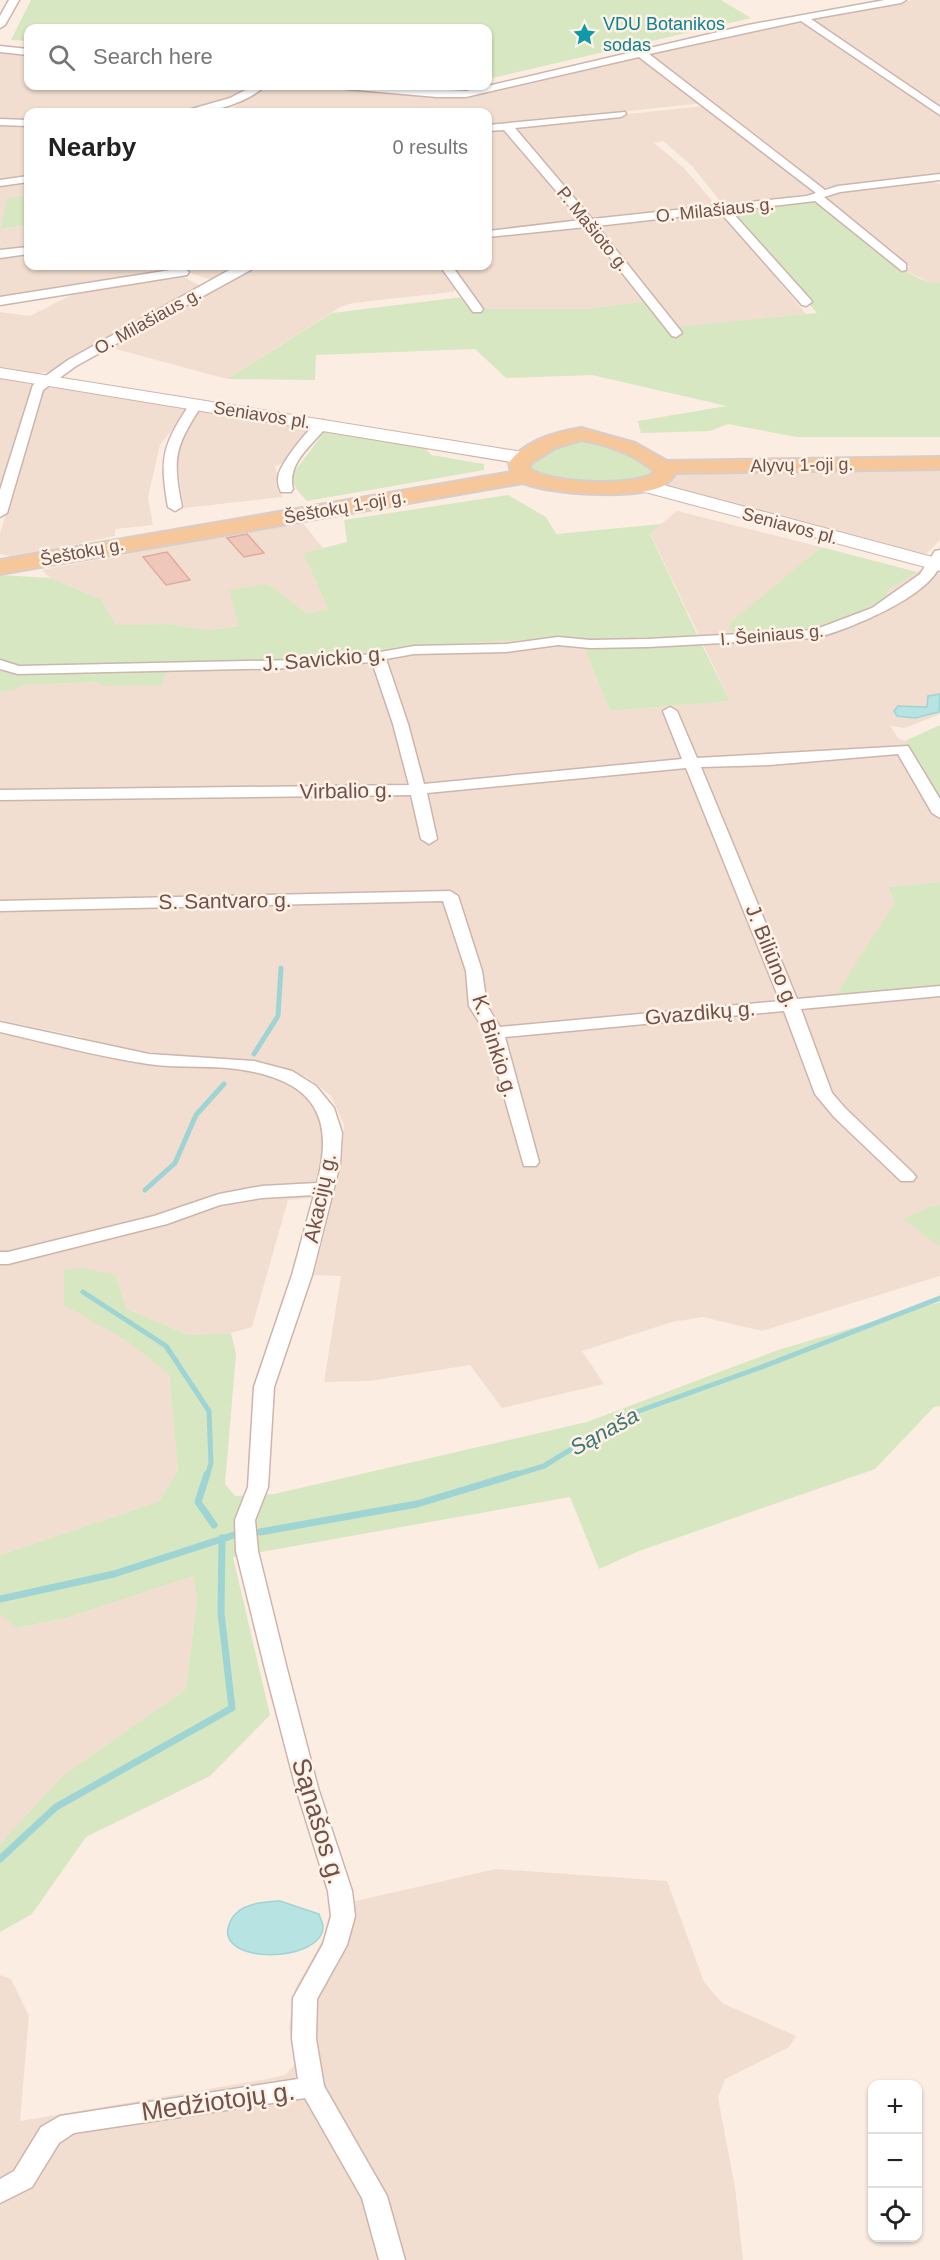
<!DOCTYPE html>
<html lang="en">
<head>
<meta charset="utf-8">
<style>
	:root { --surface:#fff; --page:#f2f2f2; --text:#222; --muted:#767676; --line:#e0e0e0 }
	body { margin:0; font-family:Helvetica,sans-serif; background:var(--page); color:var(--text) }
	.controls { position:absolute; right:18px; bottom:18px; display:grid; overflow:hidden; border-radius:12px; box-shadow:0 2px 4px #0004 }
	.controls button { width:54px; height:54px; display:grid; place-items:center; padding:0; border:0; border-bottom:2px solid var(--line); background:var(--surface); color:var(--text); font:30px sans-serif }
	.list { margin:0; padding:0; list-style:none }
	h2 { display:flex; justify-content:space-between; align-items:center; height:78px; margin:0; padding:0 24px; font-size:26px }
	h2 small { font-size:20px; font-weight:400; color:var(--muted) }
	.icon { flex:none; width:33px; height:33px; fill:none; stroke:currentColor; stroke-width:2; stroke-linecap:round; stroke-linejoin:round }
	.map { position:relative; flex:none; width:940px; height:2260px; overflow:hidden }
	.search { position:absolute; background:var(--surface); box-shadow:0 2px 4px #0004; left:24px; top:24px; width:468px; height:66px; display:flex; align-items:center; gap:15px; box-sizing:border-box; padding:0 21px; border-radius:12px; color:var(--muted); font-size:22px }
	.panel { position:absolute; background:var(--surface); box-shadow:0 2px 4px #0004; left:24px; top:108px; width:468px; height:162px; border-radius:12px }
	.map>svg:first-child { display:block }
	.residential { fill:#f2ded0 }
	.green { fill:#d7e7c1 }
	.water { fill:#b7e3e3; stroke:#9ed4d4; stroke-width:1.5 }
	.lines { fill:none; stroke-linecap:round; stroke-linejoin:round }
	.stream-far1 { stroke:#9ed4d4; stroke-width:5 }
	.stream { stroke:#9ed4d4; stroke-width:7 }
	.building { fill:#efc7bb; stroke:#e1ab9c; stroke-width:1.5 }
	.street-casing { stroke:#cdb5ac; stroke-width:3 }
	.secondary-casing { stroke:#d0b4a9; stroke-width:2 }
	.primary-casing { stroke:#d7cecc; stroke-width:4 }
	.street { fill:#fff; fill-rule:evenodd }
	.secondary { fill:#fff; fill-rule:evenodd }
	.primary { fill:#f7c79c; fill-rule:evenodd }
	.labels { text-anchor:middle; stroke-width:5; stroke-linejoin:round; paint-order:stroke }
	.far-culture-label { font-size:18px; fill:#0d838f; stroke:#fef2e7; text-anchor:start }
	.far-street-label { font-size:18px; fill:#71514a; stroke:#fef2e7 }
	.street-label { font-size:21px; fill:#71514a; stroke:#fef2e7 }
	.water-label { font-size:22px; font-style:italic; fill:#3f7676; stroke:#fef2e7 }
	.near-street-label { font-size:26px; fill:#71514a; stroke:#fef2e7 }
</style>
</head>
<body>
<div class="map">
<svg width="940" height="2260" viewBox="0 0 940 2260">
	<rect width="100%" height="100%" fill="#fbede2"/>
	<path class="residential" d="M912 0H940V108L809 19Z
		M800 20 940 116V173L820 188 649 55Z
		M0 52 28 54V86H256L238 97 178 112H28V122L0 121Z
		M640 56 704 103 488 126V112H239L234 107 266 86H328L464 97Z
		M704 106 819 193 724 206 692 166 663 141 654 143 684 168 715 204 714 207 599 220 589 216 516 128 533 124Z
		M0 124 28 125V177L0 181Z
		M498 129 505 131 582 219 576 222 488 232V130Z
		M28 181V195L6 198 2 229 28 225V249L0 252V185Z
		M928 181 940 184V283L933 284 899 268 910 267 830 203 827 197 853 189Z
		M717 212 724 216 806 314 678 327 600 228 603 225Z
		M584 227 588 228 647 301 587 309H489L476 303 450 266H488V237Z
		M28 253V266H176L174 269 166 272 80 283 58 290 0 299V257Z
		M184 266H246L211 280 193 274Z
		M266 266H440L458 289 452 292 353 303 342 306 227 379 112 348 243 274Z
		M172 276 184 277 200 286 49 372 30 374 0 370V312L30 316 85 288Z
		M0 376 31 382 33 385 0 497Z
		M60 386 181 406 188 409 160 445 148 497 153 525 115 529V536L16 557 0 554V534L41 392 45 389Z
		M201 410 309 427 310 430 293 452 283 463 275 466 282 497 184 508 175 451 182 433 198 411Z
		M940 466V540L927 553 921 555 665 488 664 484 675 473Z
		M677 511 821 547 730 624 887 591 926 566 940 570V714L905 728 890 726 898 738 905 741 940 797V882L888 887 895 902 837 995 940 985V1205L929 1207 904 1219 940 1247V1276L762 1331 703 1317 672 1322 582 1351 604 1384 502 1408 470 1365 369 1381 324 1382 341 1276 314 1275 342 1161 344 1125 331 1096 307 1077 262 1063 124 1050 77 1036 0 1020V692L13 691 23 685 100 682 167 663 339 657 399 647 580 637 610 711 730 701 650 533Z
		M302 522 323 548 303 553 328 609 308 614 267 584 239 626 210 630 166 624 116 625 101 599 50 578 42 570Z
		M0 1033 132 1063 256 1072 285 1084 307 1098 320 1114 325 1131 324 1149 312 1198 288 1200 252 1327 231 1333 189 1335 127 1309 115 1275 124 1339 169 1374 178 1471 158 1502 0 1555Z
		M193 1576 197 1597 186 1689 62 1776 0 1844V1614L18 1628 66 1618Z
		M496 1869 667 1881 704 1982 722 2003 796 2036 789 2047 725 2079 718 2098 735 2187 743 2260H0V1975L11 1979 29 2016 20 2121 262 2080 285 2075 297 2063 289 2028 295 1989 333 1922 347 1903Z"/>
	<path class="green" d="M31 0H721L751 18 488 79V28H28V41L11 40Z
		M28 195V225L1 229 6 198Z
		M810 202 822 205C845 224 911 287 940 283V437H797L728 424 710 431 641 433 638 421 727 406 592 375 506 378 475 349 316 355 315 380 227 379 332 313 463 297 489 309H587L647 301 663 328 817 313 731 214 734 210Z
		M326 430 424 446 431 455 484 464V470L307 501C298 491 290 485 294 472Z
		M574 440H599L652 465 656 473 636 482 559 481 529 471 531 458Z
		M508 495 546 517 556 534 662 524 650 534 702 645 730 701 610 711 580 637 399 647 339 657 168 663 162 685 102 686 99 682 23 685 13 691 0 692V575L50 578 101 599 116 625 166 624 210 630 239 626 229 590 268 584 308 614 328 609 303 553 347 542 344 520Z
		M821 547 917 572 887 591 886 598 829 627 805 632 733 636 729 624Z
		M940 725V797L905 741Z
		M940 882V985L836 995 895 902 888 887Z
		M940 1205V1247L903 1219 929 1207Z
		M84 1268 115 1275 127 1309 189 1335 231 1333 236 1354 225 1484 235 1496 274 1494 587 1422 778 1350 940 1302V1406L934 1407 875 1469 639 1551 599 1569 570 1497 233 1557 270 1715 210 1776 86 1837 32 1914 0 1932V1844L62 1776 186 1689 197 1598 193 1576 66 1618 17 1628 0 1614V1555L158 1502 178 1471 169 1374 124 1339 64 1305V1269Z"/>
	<path class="water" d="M940 694 939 712 915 718 897 716 894 711 898 706 927 707 928 696Z
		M280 1901 319 1914C320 1918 323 1923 323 1927 322 1964 207 1966 231 1920 240 1903 263 1902 280 1901Z"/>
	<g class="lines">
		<path class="stream-far1" d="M254 1054 278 1016 281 968
			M145 1190 175 1163 196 1115 224 1084
			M83 1292 166 1346 209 1411 211 1463 207 1476
			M511 1476 544 1466 625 1416 759 1368 940 1298"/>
		<path class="stream" d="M207 1474 198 1502 214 1525
			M260 1532 417 1504 516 1474
			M0 1599 114 1574 234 1535
			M0 1859 56 1807 232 1708 221 1613 222 1538"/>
	</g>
	<path class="building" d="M247 534 264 553 244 557 227 538Z
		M167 552 190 580 166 585 143 557Z"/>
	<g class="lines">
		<defs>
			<path id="street" d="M9 0H19L5 25 0 28V16Z
				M885 0H906L901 3 811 19 940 107V115L801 21 649 54 825 190 838 186 940 174V180L840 192 824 197 906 264V270L902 271 815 201 731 211 810 299 812 302 806 306 802 305 720 212 597 226 680 330 682 333 676 337 672 336 586 227 488 237V231L581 220 504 130 488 131V125L625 112 626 114 621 117 515 128 592 219 807 196 816 193 639 57 466 97H437L346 89 341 86H376L466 91 748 25Z
				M0 46 28 49V55L0 52Z
				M253 86H265C246 104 206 115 181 112L230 98Z
				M0 119 28 120V126L0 125Z
				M28 176V182L0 186V180Z
				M28 247V254L0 258V250Z
				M242 266H258L76 366 43 390 7 513 0 517V490L33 385 68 360 231 269Z
				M440 266H452L483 309 481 312H473Z
				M183 268 189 272 187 275 0 305V297Z
				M196 401 202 405C175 447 172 457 182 507L175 511 168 507C159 456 163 445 191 402Z
				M323 420 329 424C315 443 286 462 293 489L291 492H281C278 486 277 480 279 473 284 460 310 424 323 420Z
				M940 550C940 554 940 560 940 564 932 596 845 631 815 638L648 647 590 648 558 645 506 652 414 654 386 659 408 724 424 784 682 759 663 711 670 707 677 711 697 758 908 746 940 799V818L932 813 898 754 770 765 701 767 797 999 940 986V996L801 1009 832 1093 846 1109 913 1173 916 1177 913 1181H901L834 1117 815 1094 784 1011 505 1037 539 1162 536 1166H524L486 1033 469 1006 466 971 443 901 0 911V901L450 891 458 896 482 971 487 1006 500 1027 780 1001 686 768 427 793 437 839 429 844 421 839 411 795 0 800V790L409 785 393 724 372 662 296 668 18 674 0 669V660L19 666 296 660 358 656 414 646 506 644 558 637 590 640 648 639 814 630 872 608 920 574 935 551Z
				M0 1022 149 1054 254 1061 292 1071 316 1086 334 1108 342 1133 340 1164 312 1275 274 1387 268 1487 255 1520 258 1551 287 1669 318 1788 352 1891 355 1916 347 1945 317 1999 316 2039 324 2086 387 2196 405 2260H379L362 2198 305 2098 74 2133 59 2143 32 2187 0 2203V2179L14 2171 41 2127 60 2116 298 2079 292 2039 293 1998 323 1944 331 1916 328 1891 296 1788 265 1669 236 1551 235 1520 248 1487 254 1387 292 1275 314 1195 262 1198 220 1205 167 1224 8 1264H0V1252H8L154 1216 219 1194 262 1186 317 1183C334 1119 316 1084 249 1071 216 1064 181 1069 148 1064 99 1057 49 1043 0 1032Z"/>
			<path id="secondary" d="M0 368 523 452 530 454 532 458 530 462 523 464 0 378Z
				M641 479 940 559V571L634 489 632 485 634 481Z"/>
			<path id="primary" d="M581 428 635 443 667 461 940 457V469L676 473C671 480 666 486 658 488 629 499 553 494 523 483L0 574V560L511 472 509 463C524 441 556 432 581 428ZM581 440C606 444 637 455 655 472 637 488 549 483 530 469V464L555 448Z"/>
		</defs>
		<use href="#street" class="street-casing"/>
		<use href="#secondary" class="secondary-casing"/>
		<use href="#primary" class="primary-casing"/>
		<use href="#street" class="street"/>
		<use href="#secondary" class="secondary"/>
		<use href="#primary" class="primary"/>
	</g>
	<defs>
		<symbol id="sight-bare" viewBox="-9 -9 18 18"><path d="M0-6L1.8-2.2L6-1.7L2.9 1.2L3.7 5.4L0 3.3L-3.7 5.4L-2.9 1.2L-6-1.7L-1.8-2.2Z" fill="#0f9aa8" stroke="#fef2e7" stroke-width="2.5" paint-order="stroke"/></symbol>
	</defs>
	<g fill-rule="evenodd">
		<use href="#sight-bare" x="568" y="18" width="33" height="33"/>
	</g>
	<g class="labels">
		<g class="far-culture-label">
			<text x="603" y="30">VDU Botanikos<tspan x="603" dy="21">sodas</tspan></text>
		</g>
		<g class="far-street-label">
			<text transform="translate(715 210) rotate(-6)" y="6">O. Milašiaus g.</text>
			<text transform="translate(593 229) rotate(51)" y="6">P. Mašioto g.</text>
			<text transform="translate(148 321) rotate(-29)" y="6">O. Milašiaus g.</text>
			<text transform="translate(262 415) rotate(9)" y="6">Seniavos pl.</text>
			<text transform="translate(802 465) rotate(-1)" y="6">Alyvų 1-oji g.</text>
			<text transform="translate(345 507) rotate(-10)" y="6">Šeštokų 1-oji g.</text>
			<text transform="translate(790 526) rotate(15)" y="6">Seniavos pl.</text>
			<text transform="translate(82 552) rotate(-11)" y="6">Šeštokų g.</text>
			<text transform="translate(772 635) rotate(-5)" y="6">I. Šeiniaus g.</text>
		</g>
		<g class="street-label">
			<text transform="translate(324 659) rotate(-5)" y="7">J. Savickio g.</text>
			<text transform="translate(346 791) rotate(-1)" y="7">Virbalio g.</text>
			<text transform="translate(225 901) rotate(-1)" y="7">S. Santvaro g.</text>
			<text transform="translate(772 956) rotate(68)" y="7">J. Biliūno g.</text>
			<text transform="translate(700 1013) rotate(-5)" y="7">Gvazdikų g.</text>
			<text transform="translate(495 1046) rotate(72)" y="7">K. Binkio g.</text>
			<text transform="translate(320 1198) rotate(-78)" y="7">Akacijų g.</text>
		</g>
		<g class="water-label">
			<text transform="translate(604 1431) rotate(-29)" y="8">Sąnaša</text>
		</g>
		<g class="near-street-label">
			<text transform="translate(319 1821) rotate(73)" y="9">Sąnašos g.</text>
			<text transform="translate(218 2101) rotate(-8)" y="9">Medžiotojų g.</text>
		</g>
	</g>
</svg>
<div class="controls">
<button>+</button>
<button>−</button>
<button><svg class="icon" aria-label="locate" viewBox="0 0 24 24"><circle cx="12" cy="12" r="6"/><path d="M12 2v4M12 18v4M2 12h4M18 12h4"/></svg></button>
</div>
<div class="search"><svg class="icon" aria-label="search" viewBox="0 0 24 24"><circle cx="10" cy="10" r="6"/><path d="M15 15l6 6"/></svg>Search here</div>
<section class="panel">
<h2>Nearby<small>0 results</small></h2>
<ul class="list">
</ul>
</section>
</div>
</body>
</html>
